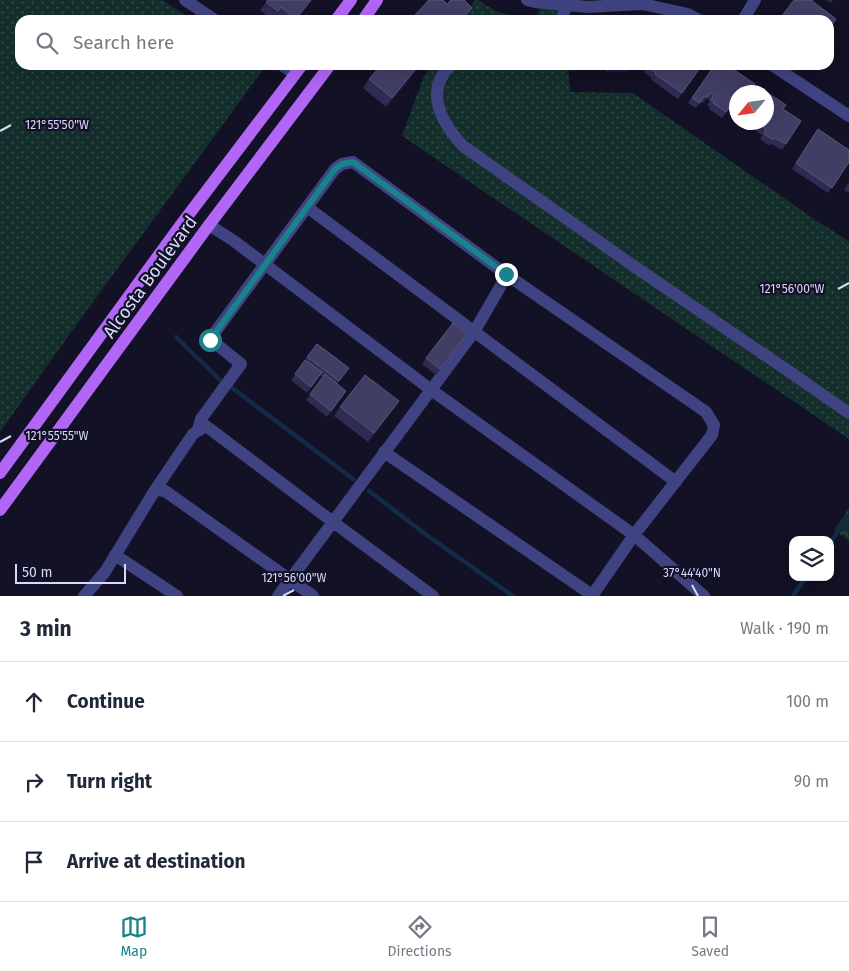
<!DOCTYPE html>
<html lang="en">
<head>
<meta charset="utf-8">
<style>
	:root { --surface:#fff; --page:#f6f6f7; --text:#1f2937; --muted:#747a83; --line:#e0e1e3; --accent:#19828a }
	body { margin:0; font-family:"Fira Sans",sans-serif; background:var(--page); color:var(--text) }
	.controls { position:absolute; right:15px; bottom:15px; display:grid; overflow:hidden; border-radius:10px; box-shadow:0 5px 20px #0002 }
	.controls button { width:45px; height:45px; display:grid; place-items:center; padding:0; border:0; border-bottom:1px solid var(--line); background:var(--surface); color:var(--text); font:25px sans-serif }
	.compass { position:absolute; left:729px; top:85px; width:45px; height:45px; border-radius:50%; background:var(--surface); box-shadow:0 5px 20px #0002; rotate:241deg }
	.scale { position:absolute; left:15px; bottom:12px; width:111px; box-sizing:border-box; padding-left:5px; border:2px solid #d8d8fc; border-top:0; font-size:14px; line-height:18px; white-space:nowrap; color:#d8d8fc; -webkit-text-stroke:4px #121125; paint-order:stroke }
	.stop { position:absolute; width:15px; height:15px; margin:-11px; border:4px solid #19828a; border-radius:50%; background:#fff }
	.stop.end { background:#19828a; border-color:#fff; box-shadow:0 1px 5px #0008 }
	.list { margin:0; padding:0; list-style:none }
	h2 { display:flex; justify-content:space-between; align-items:center; height:65px; margin:0; padding:0 20px; font-size:21px }
	h2 small { font-size:16px; font-weight:400; color:var(--muted) }
	.list li { display:grid; grid-template-columns:32px 1fr auto; gap:15px; align-items:center; box-sizing:border-box; height:80px; padding:0 20px; border-top:1px solid var(--line) }
	.list b { display:block; font-size:19px; white-space:nowrap }
	.list em { font-size:16px; font-style:normal; color:var(--muted) }
	.icon { flex:none; width:28px; height:28px; fill:none; stroke:currentColor; stroke-width:2; stroke-linecap:round; stroke-linejoin:round }
	.map { position:relative; flex:none; width:849px; height:596px; overflow:hidden }
	.search { position:absolute; background:var(--surface); box-shadow:0 5px 20px #0002; left:15px; right:15px; top:15px; height:55px; display:flex; align-items:center; gap:12px; box-sizing:border-box; padding:0 18px; border-radius:15px; color:var(--muted); font-size:19px }
	.sheet { height:305px; background:var(--surface) }
	nav { display:flex; justify-content:space-around; align-items:center; box-sizing:border-box; height:70px; border-top:1px solid var(--line); background:var(--surface); font-size:14px; color:var(--muted) }
	nav a { display:grid; justify-items:center; gap:2px }
	nav .on { color:var(--accent) }
	.map>svg:first-child { display:block }
	.grass { fill:url(#grass-dots) }
	.forest { fill:url(#forest-crowns) }
	.lines { fill:none; stroke-linecap:round; stroke-linejoin:round }
	.stream { stroke:#122c48; stroke-width:4.5 }
	.minor { stroke:#3f4381; stroke-width:12 }
	.major { stroke:#b166f5; stroke-width:12 }
	.wall { fill:#2f2b52 }
	.shaded-wall { fill:#1c1938 }
	.building { fill:#413e64; stroke:#59567c }
	.route { stroke:#19828a; stroke-width:6 }
	.ticks { fill:none; stroke:#d8d8fc; stroke-width:2 }
	.labels { text-anchor:middle; stroke-width:4.5; stroke-linejoin:round; paint-order:stroke }
	.street-label { font-size:18px; fill:#d8d8fc; stroke:#121125 }
	.ticks-label { font-size:12px; text-anchor:middle; fill:#d8d8fc; stroke:#121125; stroke-width:4.5; stroke-linejoin:round; paint-order:stroke }
</style>
</head>
<body>
<div class="map">
<svg width="849" height="596" viewBox="0 0 849 596">
	<defs>
		<pattern id="grass-dots" width="8" height="8" patternUnits="userSpaceOnUse" patternTransform="scale(1.25)"><rect width="8" height="8" fill="#142f2b"/><path d="M2 2h.1M6 6h.1" fill="none" stroke="#354c4b" stroke-width="1.8" stroke-linecap="round"/></pattern>
		<pattern id="forest-crowns" width="20" height="18" patternUnits="userSpaceOnUse" patternTransform="scale(1.25)"><rect width="20" height="18" fill="#142f2b"/><path d="M2 6a3 3 0 1 1 6 0M12 15a3 3 0 1 1 6 0" fill="none" stroke="#354c4b"/></pattern>
	</defs>
	<rect width="100%" height="100%" fill="#121125"/>
	<path class="grass" d="M0 0H162L193 20H20V65H254L262 71 77 324 0 432Z
		M475 0H478L494 10 523 20H462Z
		M542 0H572L566 20H535Z
		M432 65H568L570 92 633 93 817 221 849 241V439L402 136 424 76Z"/>
	<path class="forest" d="M849 508V541L834 530Z"/>
	<g class="lines">
		<path class="stream" d="M176 337 220 380
			M231 387 353 479
			M369 491 428 536 513 596
			M830 543 849 516
			M793 596 806 577"/>
		<path class="minor" d="M185 0 215 20
			M527 0 535 2 587 7 642 4 688 14 699 20
			M561 20 569 0
			M743 20 755 0
			M282 65 295 74
			M451 65C423 91 442 123 463 146L638 269 787 370 849 413
			M772 65 849 116
			M307 207 676 482
			M209 225 234 241 430 389 634 535 704 596
			M198 430 201 419 241 364 210 339 335 169 342 164 353 162 507 275 706 412 714 425 712 435 634 535 592 596
			M384 452 592 595
			M155 490 193 434 206 426 333 522 433 596
			M115 555 177 596
			M84 596 105 572 155 490 165 491 313 596
			M278 596 474 332 507 275"/>
		<path class="major" d="M336 20 351 0
			M363 20 377 0
			M0 473 180 226 302 65
			M0 510 209 225 330 65"/>
	</g>
	<path class="wall" d="M268 0H311L295 20H281L275 16 272 20 260 10Z
		M826 0H833L831 3Z
		M447 4 472 8 463 20H411L414 16Z
		M586 65H632V66L628 72H607V70H586Z
		M649 65H702L678 99 651 80 652 78 644 72Z
		M714 65 736 92V103L734 102 722 118 709 109 710 107 707 106 710 101 707 98 703 103 701 101 696 108 688 103Z
		M415 70 410 79 386 107 363 88 369 79Z
		M783 109 801 121 782 150 771 144 769 146 760 139 762 135 744 123 766 122Z
		M818 129 849 162 828 193 792 169Z
		M849 182V193L844 190Z
		M463 340 436 375 422 364 426 358Z
		M307 357 349 368 337 384 342 397 327 417 306 400 323 378 320 375 307 393 291 380Z
		M399 401 368 442 334 416 340 407Z"/>
	<path class="shaded-wall" d="M472 8 463 20H461Z
		M590 65H611L607 70H586Z
		M632 66 628 72H607L611 67Z
		M415 70 410 79 386 107 392 98Z"/>
	<path class="building" d="M268 0H311L296 19 281 7 278 11 266 2Z
		M429 0H443L447 4 451 0H464L472 8 461 20H419L414 16Z
		M794 0H813L812 1 836 19 829 29V20H779Z
		M381 65H409L415 70 392 98 369 79Z
		M611 65H632V66L611 67Z
		M649 65H702L682 93 655 74 656 73 648 67Z
		M715 65H727L755 84 749 92H736V98L726 112 713 103 714 102 711 100 714 95 711 93 707 97 704 96 700 103 692 98Z
		M765 91 786 105 783 109 801 121 786 144 775 138 773 140 764 134 766 129 756 122H766V92H764Z
		M818 129 849 150V162L832 188 796 163Z
		M453 323 467 334 440 369 426 358Z
		M317 344 349 368 339 381 307 357Z
		M305 360 322 372 311 387 295 374Z
		M325 374 346 391 331 411 310 394Z
		M365 375 399 401 374 433 340 407Z"/>
	<g class="lines">
		<path class="route" d="M210 340 335 169 342 164 353 162 506 274"/>
	</g>
	<path class="ticks" d="M0 131 11 125M838 289 849 283M0 442 11 436M692 585 698 596M283 596 294 590"/>
	<g class="labels">
		<g class="street-label">
			<text transform="translate(150 277) rotate(-54)" y="6">Alcosta Boulevard</text>
		</g>
	</g>
	<g class="ticks-label">
		<text x="57" y="129">121°55'50"W</text>
		<text x="792" y="293">121°56'00"W</text>
		<text x="57" y="440">121°55'55"W</text>
		<text x="692" y="577">37°44'40"N</text>
		<text x="294" y="582">121°56'00"W</text>
	</g>
</svg>
<div class="controls">
<button><svg class="icon" aria-label="layers" viewBox="0 0 24 24"><path d="M12 4l9 5-9 5-9-5zM3 14l9 5 9-5"/></svg></button>
</div>
<svg class="compass" viewBox="-18 -18 36 36"><path d="M0-13l5 13h-10z" fill="#e53935"/><path d="M0 13l5-13h-10z" fill="#747a83"/></svg>
<div class="scale">50 m</div>
<div class="stop" style="left:210px;top:340px"></div>
<div class="stop end" style="left:506px;top:274px"></div>
<div class="search"><svg class="icon" aria-label="search" viewBox="0 0 24 24"><circle cx="10" cy="10" r="6"/><path d="M15 15l6 6"/></svg>Search here</div>
</div>
<section class="sheet">
<h2>3 min<small>Walk · 190 m</small></h2>
<ul class="list">
<li><svg class="icon" aria-label="ahead" viewBox="0 0 24 24"><path d="M12 20V5M6 11l6-6 6 6"/></svg><div><b>Continue</b></div><em>100 m</em></li>
<li><svg class="icon" aria-label="right" viewBox="0 0 24 24"><path d="M7 20v-9h11M14 6l5 5-5 5"/></svg><div><b>Turn right</b></div><em>90 m</em></li>
<li><svg class="icon" aria-label="arrive" viewBox="0 0 24 24"><path d="M6 21V4h12l-3 4 3 4H6"/></svg><div><b>Arrive at destination</b></div></li>
</ul>
</section>
<nav>
<a class="on"><svg class="icon" aria-label="map" viewBox="0 0 24 24"><path d="M3 6l6-2 6 2 6-2v14l-6 2-6-2-6 2zM9 4v14M15 6v14"/></svg>Map</a>
<a><svg class="icon" aria-label="directions" viewBox="0 0 24 24"><path d="M12 3l9 9-9 9-9-9zM9 14v-3h6M13 9l2 2-2 2"/></svg>Directions</a>
<a><svg class="icon" aria-label="saved" viewBox="0 0 24 24"><path d="M7 4h10v16l-5-4-5 4z"/></svg>Saved</a>
</nav>
</body>
</html>
